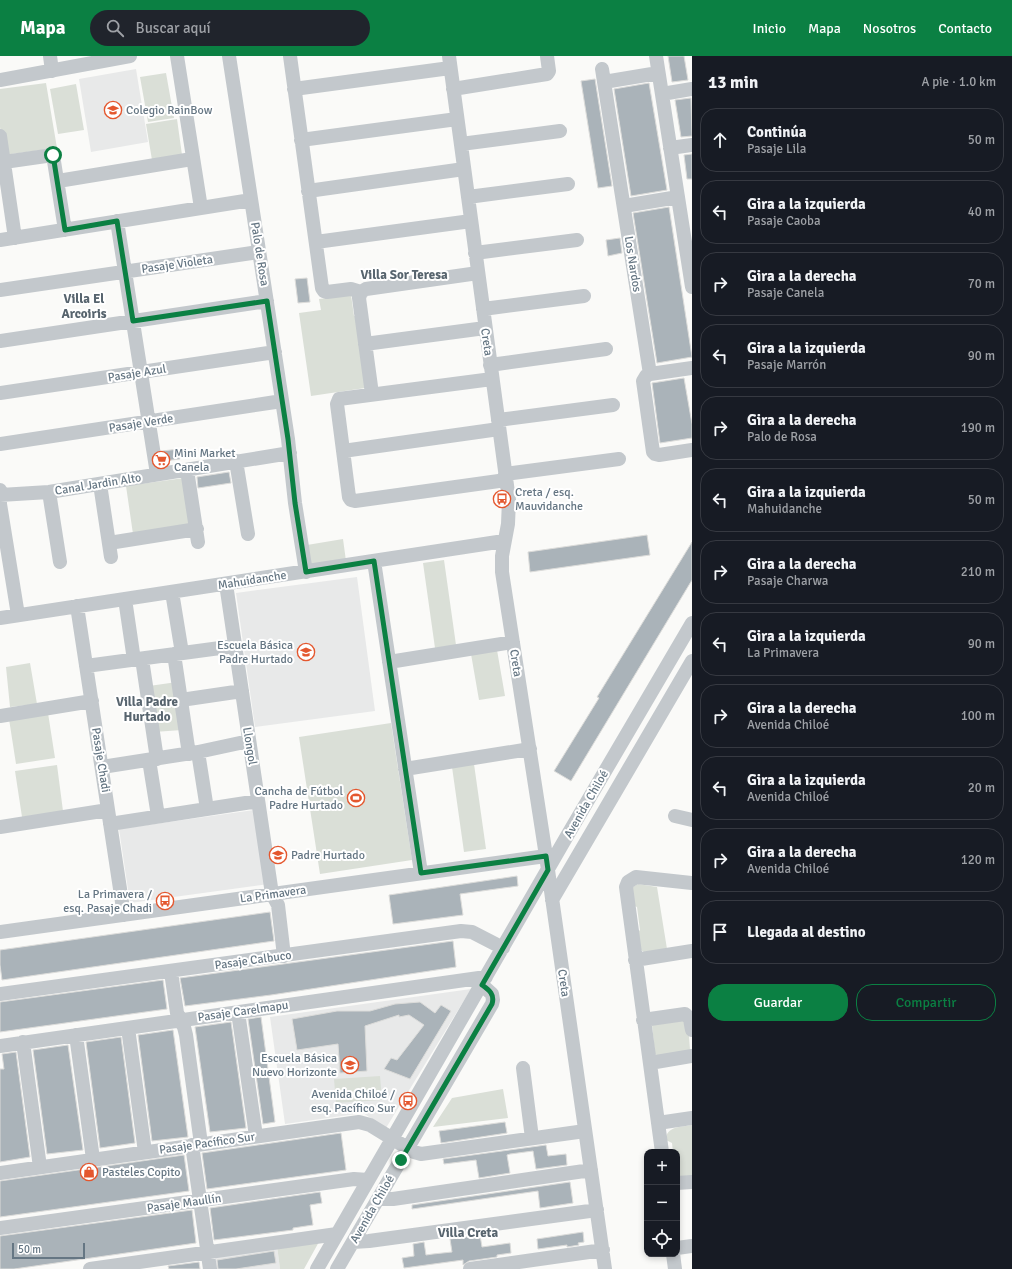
<!DOCTYPE html>
<html lang="es">
<head>
<meta charset="utf-8">
<style>
	:root { --surface:#171b24; --page:#20242c; --text:#f1f3f6; --muted:#9ea1a6; --line:#363941; --accent:#0b8043 }
	body { margin:0; font-family:Signika,sans-serif; background:var(--page); color:var(--text) }
	.controls { position:absolute; right:12px; bottom:12px; display:grid; overflow:hidden; border-radius:8px; box-shadow:0 2px 6px #0003 }
	.controls button { width:36px; height:36px; display:grid; place-items:center; padding:0; border:0; border-bottom:1px solid var(--line); background:var(--surface); color:var(--text); font:20px sans-serif }
	.scale { position:absolute; left:12px; bottom:10px; width:73px; box-sizing:border-box; padding-left:4px; border:2px solid #657683; border-top:0; font-size:11px; line-height:14px; white-space:nowrap; color:#657683; -webkit-text-stroke:3px #fff; paint-order:stroke }
	.stop { position:absolute; width:12px; height:12px; margin:-9px; border:3px solid #0b8043; border-radius:50%; background:#fff }
	.stop.end { background:#0b8043; border-color:#fff; box-shadow:0 1px 4px #0008 }
	.list { margin:0; padding:0; list-style:none }
	h2 { display:flex; justify-content:space-between; align-items:center; height:52px; margin:0; padding:0 16px; font-size:17px }
	h2 small { font-size:13px; font-weight:400; color:var(--muted) }
	.list li { display:grid; grid-template-columns:26px 1fr auto; gap:12px; align-items:center; box-sizing:border-box; height:64px; margin:0 8px 8px; padding:0 8px; border:1px solid var(--line); border-radius:16px }
	.list b { display:block; font-size:15px; white-space:nowrap }
	.list p { margin:0; font-size:13px; white-space:nowrap; color:var(--muted) }
	.list em { font-size:13px; font-style:normal; color:var(--muted) }
	.actions { display:flex; gap:8px; padding:12px 16px }
	.actions a { flex:1; padding:9px 0; border:1px solid var(--accent); border-radius:16px; text-align:center; font-size:14px; color:var(--accent) }
	.actions .main { background:var(--accent); color:#fff }
	.icon { flex:none; width:22px; height:22px; fill:none; stroke:currentColor; stroke-width:2; stroke-linecap:round; stroke-linejoin:round }
	.map { position:relative; flex:none; width:692px; height:1213px; overflow:hidden }
	header { display:flex; align-items:center; gap:24px; box-sizing:border-box; height:56px; padding:0 20px; background:var(--accent); color:#fff }
	header strong { font-size:19px }
	nav { display:flex; gap:22px; margin-inline-start:auto; font-size:14px }
	.search { width:280px; height:36px; background:var(--page); display:flex; align-items:center; gap:10px; box-sizing:border-box; padding:0 14px; border-radius:22px; color:var(--muted); font-size:15px }
	main { display:flex }
	aside { flex:1; background:var(--surface) }
	.map>svg:first-child { display:block }
	.built { fill:#e8e9e9 }
	.green { fill:#dadfd7 }
	.building { fill:#aab3b9; stroke:#dcdcda }
	.lines { fill:none; stroke-linecap:round; stroke-linejoin:round }
	.minor { stroke:#c3c8cc; stroke-width:14 }
	.route { stroke:#0b8043; stroke-width:5 }
	.labels { text-anchor:middle; stroke-width:4; stroke-linejoin:round; paint-order:stroke }
	.poi-label { font-size:12px; fill:#657683; stroke:#fff; text-anchor:start }
	.street-label { font-size:12px; fill:#657683; stroke:#fff }
	.neighbourhood-label { font-size:13px; font-weight:bold; fill:#57646e; stroke:#fff }
</style>
</head>
<body>
<header>
<strong>Mapa</strong>
<div class="search"><svg class="icon" aria-label="search" viewBox="0 0 24 24"><circle cx="10" cy="10" r="6"/><path d="M15 15l6 6"/></svg>Buscar aquí</div>
<nav><a>Inicio</a><a>Mapa</a><a>Nosotros</a><a>Contacto</a></nav>
</header>
<main>
<div class="map">
<svg width="692" height="1213" viewBox="0 0 692 1213">
	<rect width="100%" height="100%" fill="#fafaf8"/>
	<path class="built" d="M136 13 148 86 91 96 79 23Z
		M357 521 375 655 255 671 236 537Z
		M254 754 269 828 130 847 119 773Z
		M471 933 386 1072 363 1057 285 1068 270 961Z
		M277 1190 280 1213H216L215 1199Z"/>
	<path class="green" d="M166 17 174 62 148 66 140 21Z
		M46 27 57 92 4 99 0 71V33Z
		M76 28 84 74 58 78 50 33Z
		M177 63 182 99 152 104 146 68Z
		M351 239 354 260H356L365 332 311 340 299 257 321 254 319 243Z
		M184 422 193 471 133 478 126 430Z
		M343 483 346 505 310 510 307 489Z
		M444 504 456 589 435 592 423 507Z
		M497 594 505 640 479 644 471 598Z
		M30 607 37 648 10 651 6 611Z
		M177 626 182 674 154 676 149 630Z
		M48 657 55 702 16 708 9 663Z
		M391 667 412 804 320 818 299 681Z
		M474 708 486 793 464 796 452 711Z
		M57 709 63 755 22 761 15 715Z
		M638 828 657 831 667 893 644 896 639 893 636 878 640 874 637 851 632 849 631 832Z
		M683 962 688 966 690 994 658 1000 655 998 652 969Z
		M380 1020 382 1044 336 1047 334 1023Z
		M503 1033 508 1062 433 1071 452 1042Z
		M692 1069V1121L677 1122V1096H673L672 1087 666 1084C666 1070 681 1071 692 1069Z
		M320 1184 304 1213H280L277 1190Z"/>
	<path class="building" d="M668 0H684L688 24 672 26Z
		M595 23 612 130 598 132 581 25Z
		M649 27 667 134 631 140 614 33Z
		M691 42 692 80 681 81 675 44Z
		M692 98V123H687L684 99Z
		M669 151 692 301 657 307 633 157Z
		M620 182 622 197 608 200 606 184Z
		M307 222 310 246 298 247 295 223Z
		M684 322 692 368V382L660 387 652 327Z
		M179 393 180 403 164 405 162 395Z
		M229 416 231 427 198 432 197 421Z
		M647 479 650 499 530 516 528 496Z
		M692 486V524L571 725 554 715 599 642 597 641Z
		M517 820 518 830 460 838 463 859 393 868 389 839Z
		M270 856 274 885 2 924 0 909V894Z
		M453 885 456 911 271 939 185 950 180 922Z
		M163 924 167 953 0 976V946Z
		M420 946 435 957 441 949 451 955 410 1023 384 1013 391 1002 397 1004 424 969 409 959 399 961V959L365 970 367 1015 340 1017 338 988 297 994 292 963 337 955H370L395 948Z
		M261 961 275 1066 263 1068 248 963Z
		M231 966 246 1072 210 1076 195 971Z
		M173 974 188 1081 152 1085 138 979Z
		M121 981 135 1087 100 1092 86 986Z
		M68 989 83 1094 47 1098 33 994Z
		M16 996 30 1101 0 1106V1013H4L2 998Z
		M505 1066 507 1077 441 1087 439 1075Z
		M341 1077 346 1114 207 1133 202 1097Z
		M546 1089 548 1100 566 1098 567 1109 536 1113 533 1095 510 1098 507 1099 510 1117 479 1122 476 1104 444 1108 443 1103Z
		M184 1099 189 1135 0 1161V1125Z
		M570 1126 573 1147 540 1152 538 1135 412 1153V1149Z
		M320 1136 322 1147 310 1149 313 1169 293 1172V1174L214 1184 210 1152Z
		M192 1154 196 1187 14 1213H0V1180Z
		M583 1176 584 1186 578 1187 579 1189 567 1191V1189L538 1193 537 1183Z
		M480 1179 482 1191 510 1187 511 1197 497 1199V1201L469 1205 463 1209V1204L404 1212 402 1202 414 1200 413 1188 424 1186 426 1199 433 1198 452 1196 450 1183Z
		M274 1195 276 1207 236 1213H218L217 1204Z
		M199 1206 200 1213H169L168 1210Z"/>
	<g class="lines">
		<path class="minor" d="M50 0 52 15
			M177 0 201 152
			M229 0 288 383 295 447 306 516
			M290 0 322 232 324 235 327 236 351 233 361 236 366 233 478 217
			M449 0 509 444 508 468 502 500V516L546 800 605 1213
			M656 0 692 231
			M602 13 650 318
			M0 24 130 0
			M604 26 658 17
			M294 33 450 12
			M453 33 547 18 549 15 547 0
			M662 38 692 33
			M0 80 15 182
			M301 84 457 63
			M461 88 560 75
			M670 92 692 89
			M4 106 53 99 65 174
			M58 125 192 103
			M308 135 464 113
			M468 141 568 128
			M624 150 678 141
			M117 165 157 418
			M0 184 251 144
			M316 186 471 165
			M475 197 577 184
			M0 234 259 196
			M361 236 359 242 372 338
			M483 253 584 240
			M0 285 267 245
			M365 288 485 272
			M490 309 606 293
			M692 312 650 318 646 320 643 325 653 396 655 398 659 399 692 394
			M492 323 339 343 337 348 349 441 351 444 355 445 506 424
			M0 337 275 296
			M498 364 613 349
			M0 388 282 345
			M343 395 499 373
			M236 405 248 478
			M187 414 198 486
			M505 418 619 403
			M100 428 111 501
			M0 434V448L18 559
			M49 436 60 506
			M0 439 49 436 290 397
			M109 487 197 473
			M374 505 421 817
			M226 528 272 838 278 849 284 900
			M172 536 182 597
			M125 543 134 604
			M77 550 124 859
			M0 562 504 485
			M174 598 189 698
			M142 603 157 703
			M389 606 513 586
			M86 610 235 590
			M181 644 242 635
			M0 660 92 645
			M198 696 207 753
			M149 704 158 760
			M102 711 198 696 249 685
			M405 713 530 693
			M675 760 692 764
			M110 768 258 745
			M0 771 108 754
			M552 844 692 605
			M0 876 546 800
			M635 904 692 895
			M171 916 177 957 184 971 186 979 201 1088
			M0 938 461 875 472 876 503 892
			M238 956 256 1080
			M643 964 685 958 690 963 692 974
			M128 972 145 1096
			M76 979 93 1103
			M23 986 40 1111
			M0 990 486 921
			M650 1007 692 1000
			M523 1012 532 1082
			M658 1067 692 1062
			M192 1089 210 1213
			M662 1096 626 831 628 826 636 821 692 827
			M0 1117 359 1066 370 1069 414 1096 421 1098 585 1075
			M677 1127 692 1126
			M378 1143H393L591 1114
			M0 1172 354 1123 368 1124
			M353 1186 369 1185 597 1154
			M677 1192 692 1190
			M673 1198 675 1213
			M90 1213 337 1178
			M317 1213 567 780 692 567
			M337 1213 492 948 493 944 492 938 482 929
			M470 1213 603 1194"/>
	</g>
	<g class="lines">
		<path class="route" d="M53 99 65 174 117 165 133 265 267 245 288 383 295 447 306 516 374 505 421 817 546 800 548 814 482 929C489 934 495 938 492 948L401 1104"/>
	</g>
	<defs>
		<symbol id="school-ring" viewBox="-11 -11 22 22"><circle r="9.5" fill="#fff" stroke="#e4572e" stroke-width="1.5"/><path d="M0-5L7-2L0 1L-7-2ZM-4 1L0 2.5L4 1V4Q0 6-4 4Z" fill="#e4572e"/></symbol>
		<symbol id="supermarket-ring" viewBox="-11 -11 22 22"><circle r="9.5" fill="#fff" stroke="#e4572e" stroke-width="1.5"/><path d="M-6-5.5h2.5l.6 2H6L4.5 2H-2.5L-4.4-4H-6ZM-1.5 3.2a1.3 1.3 0 1 0 .1 0ZM3 3.2a1.3 1.3 0 1 0 .1 0Z" fill="#e4572e"/></symbol>
		<symbol id="bus-ring" viewBox="-11 -11 22 22"><circle r="9.5" fill="#fff" stroke="#e4572e" stroke-width="1.5"/><path d="M-5-6H5V4H4V6H2V4H-2V6H-4V4H-5ZM-3.5-4V0h7V-4ZM-3.5 1.2v1.5H-2V1.2ZM2 1.2v1.5H3.5V1.2Z" fill="#e4572e"/></symbol>
		<symbol id="stadium-ring" viewBox="-11 -11 22 22"><circle r="9.5" fill="#fff" stroke="#e4572e" stroke-width="1.5"/><path d="M0-5a6.5 5 0 1 0 0 10a6.5 5 0 1 0 0-10ZM-3.5-1.8h7v3.6h-7Z" fill="#e4572e"/></symbol>
		<symbol id="shop-ring" viewBox="-11 -11 22 22"><circle r="9.5" fill="#fff" stroke="#e4572e" stroke-width="1.5"/><path d="M-5-2.5h2.3a2.7 3.5 0 0 1 5.4 0H5L5.5 6h-11ZM-1.5-2.5h3a1.5 2.3 0 0 0-3 0Z" fill="#e4572e"/></symbol>
	</defs>
	<g fill-rule="evenodd">
		<use href="#school-ring" x="103" y="44" width="20" height="20"/>
		<use href="#supermarket-ring" x="151" y="394" width="20" height="20"/>
		<use href="#bus-ring" x="492" y="433" width="20" height="20"/>
		<use href="#school-ring" x="296" y="586" width="20" height="20"/>
		<use href="#stadium-ring" x="346" y="732" width="20" height="20"/>
		<use href="#school-ring" x="268" y="789" width="20" height="20"/>
		<use href="#bus-ring" x="155" y="835" width="20" height="20"/>
		<use href="#school-ring" x="340" y="999" width="20" height="20"/>
		<use href="#bus-ring" x="398" y="1035" width="20" height="20"/>
		<use href="#shop-ring" x="79" y="1106" width="20" height="20"/>
	</g>
	<g class="labels">
		<g class="poi-label">
			<text x="126" y="58">Colegio RainBow</text>
			<text x="174" y="401">Mini Market<tspan x="174" dy="14">Canela</tspan></text>
			<text x="515" y="440">Creta / esq.<tspan x="515" dy="14">Mauvidanche</tspan></text>
			<text x="293" y="593" text-anchor="end">Escuela Básica<tspan x="293" dy="14">Padre Hurtado</tspan></text>
			<text x="343" y="739" text-anchor="end">Cancha de Fútbol<tspan x="343" dy="14">Padre Hurtado</tspan></text>
			<text x="291" y="803">Padre Hurtado</text>
			<text x="152" y="842" text-anchor="end">La Primavera /<tspan x="152" dy="14">esq. Pasaje Chadi</tspan></text>
			<text x="337" y="1006" text-anchor="end">Escuela Básica<tspan x="337" dy="14">Nuevo Horizonte</tspan></text>
			<text x="395" y="1042" text-anchor="end">Avenida Chiloé /<tspan x="395" dy="14">esq. Pacífico Sur</tspan></text>
			<text x="102" y="1120">Pasteles Copito</text>
		</g>
		<g class="street-label">
			<text transform="translate(260 198) rotate(81)" y="4">Palo de Rosa</text>
			<text transform="translate(177 208) rotate(-8)" y="4">Pasaje Violeta</text>
			<text transform="translate(633 208) rotate(81)" y="4">Los Nardos</text>
			<text transform="translate(487 286) rotate(82)" y="4">Creta</text>
			<text transform="translate(137 317) rotate(-9)" y="4">Pasaje Azul</text>
			<text transform="translate(141 367) rotate(-9)" y="4">Pasaje Verde</text>
			<text transform="translate(98 428) rotate(-9)" y="4">Canal Jardin Alto</text>
			<text transform="translate(252 524) rotate(-9)" y="4">Mahuidanche</text>
			<text transform="translate(516 607) rotate(81)" y="4">Creta</text>
			<text transform="translate(250 690) rotate(81)" y="4">Llongol</text>
			<text transform="translate(101 704) rotate(81)" y="4">Pasaje Chadi</text>
			<text transform="translate(586 748) rotate(-60)" y="4">Avenida Chiloé</text>
			<text transform="translate(273 838) rotate(-8)" y="4">La Primavera</text>
			<text transform="translate(253 904) rotate(-8)" y="4">Pasaje Calbuco</text>
			<text transform="translate(564 927) rotate(82)" y="4">Creta</text>
			<text transform="translate(243 955) rotate(-8)" y="4">Pasaje Carelmapu</text>
			<text transform="translate(207 1087) rotate(-8)" y="4">Pasaje Pacífico Sur</text>
			<text transform="translate(184 1147) rotate(-8)" y="4">Pasaje Maullín</text>
			<text transform="translate(372 1153) rotate(-60)" y="4">Avenida Chiloé</text>
		</g>
		<g class="neighbourhood-label">
			<text x="404" y="223">Villa Sor Teresa</text>
			<text x="84" y="247">Villa El<tspan x="84" dy="15">Arcoiris</tspan></text>
			<text x="147" y="650">Villa Padre<tspan x="147" dy="15">Hurtado</tspan></text>
			<text x="468" y="1181">Villa Creta</text>
		</g>
	</g>
</svg>
<div class="controls">
<button>+</button>
<button>−</button>
<button><svg class="icon" aria-label="locate" viewBox="0 0 24 24"><circle cx="12" cy="12" r="6"/><path d="M12 2v4M12 18v4M2 12h4M18 12h4"/></svg></button>
</div>
<div class="scale">50 m</div>
<div class="stop" style="left:53px;top:99px"></div>
<div class="stop end" style="left:401px;top:1104px"></div>
</div>
<aside>
<h2>13 min<small>A pie · 1.0 km</small></h2>
<ul class="list">
<li><svg class="icon" aria-label="ahead" viewBox="0 0 24 24"><path d="M12 20V5M6 11l6-6 6 6"/></svg><div><b>Continúa</b><p>Pasaje Lila</p></div><em>50 m</em></li>
<li><svg class="icon" aria-label="left" viewBox="0 0 24 24"><path d="M17 20v-9H6M10 6l-5 5 5 5"/></svg><div><b>Gira a la izquierda</b><p>Pasaje Caoba</p></div><em>40 m</em></li>
<li><svg class="icon" aria-label="right" viewBox="0 0 24 24"><path d="M7 20v-9h11M14 6l5 5-5 5"/></svg><div><b>Gira a la derecha</b><p>Pasaje Canela</p></div><em>70 m</em></li>
<li><svg class="icon" aria-label="left" viewBox="0 0 24 24"><path d="M17 20v-9H6M10 6l-5 5 5 5"/></svg><div><b>Gira a la izquierda</b><p>Pasaje Marrón</p></div><em>90 m</em></li>
<li><svg class="icon" aria-label="right" viewBox="0 0 24 24"><path d="M7 20v-9h11M14 6l5 5-5 5"/></svg><div><b>Gira a la derecha</b><p>Palo de Rosa</p></div><em>190 m</em></li>
<li><svg class="icon" aria-label="left" viewBox="0 0 24 24"><path d="M17 20v-9H6M10 6l-5 5 5 5"/></svg><div><b>Gira a la izquierda</b><p>Mahuidanche</p></div><em>50 m</em></li>
<li><svg class="icon" aria-label="right" viewBox="0 0 24 24"><path d="M7 20v-9h11M14 6l5 5-5 5"/></svg><div><b>Gira a la derecha</b><p>Pasaje Charwa</p></div><em>210 m</em></li>
<li><svg class="icon" aria-label="left" viewBox="0 0 24 24"><path d="M17 20v-9H6M10 6l-5 5 5 5"/></svg><div><b>Gira a la izquierda</b><p>La Primavera</p></div><em>90 m</em></li>
<li><svg class="icon" aria-label="right" viewBox="0 0 24 24"><path d="M7 20v-9h11M14 6l5 5-5 5"/></svg><div><b>Gira a la derecha</b><p>Avenida Chiloé</p></div><em>100 m</em></li>
<li><svg class="icon" aria-label="left" viewBox="0 0 24 24"><path d="M17 20v-9H6M10 6l-5 5 5 5"/></svg><div><b>Gira a la izquierda</b><p>Avenida Chiloé</p></div><em>20 m</em></li>
<li><svg class="icon" aria-label="right" viewBox="0 0 24 24"><path d="M7 20v-9h11M14 6l5 5-5 5"/></svg><div><b>Gira a la derecha</b><p>Avenida Chiloé</p></div><em>120 m</em></li>
<li><svg class="icon" aria-label="arrive" viewBox="0 0 24 24"><path d="M6 21V4h12l-3 4 3 4H6"/></svg><div><b>Llegada al destino</b></div></li>
</ul>
<div class="actions"><a class="main">Guardar</a><a>Compartir</a></div>
</aside>
</main>
</body>
</html>
